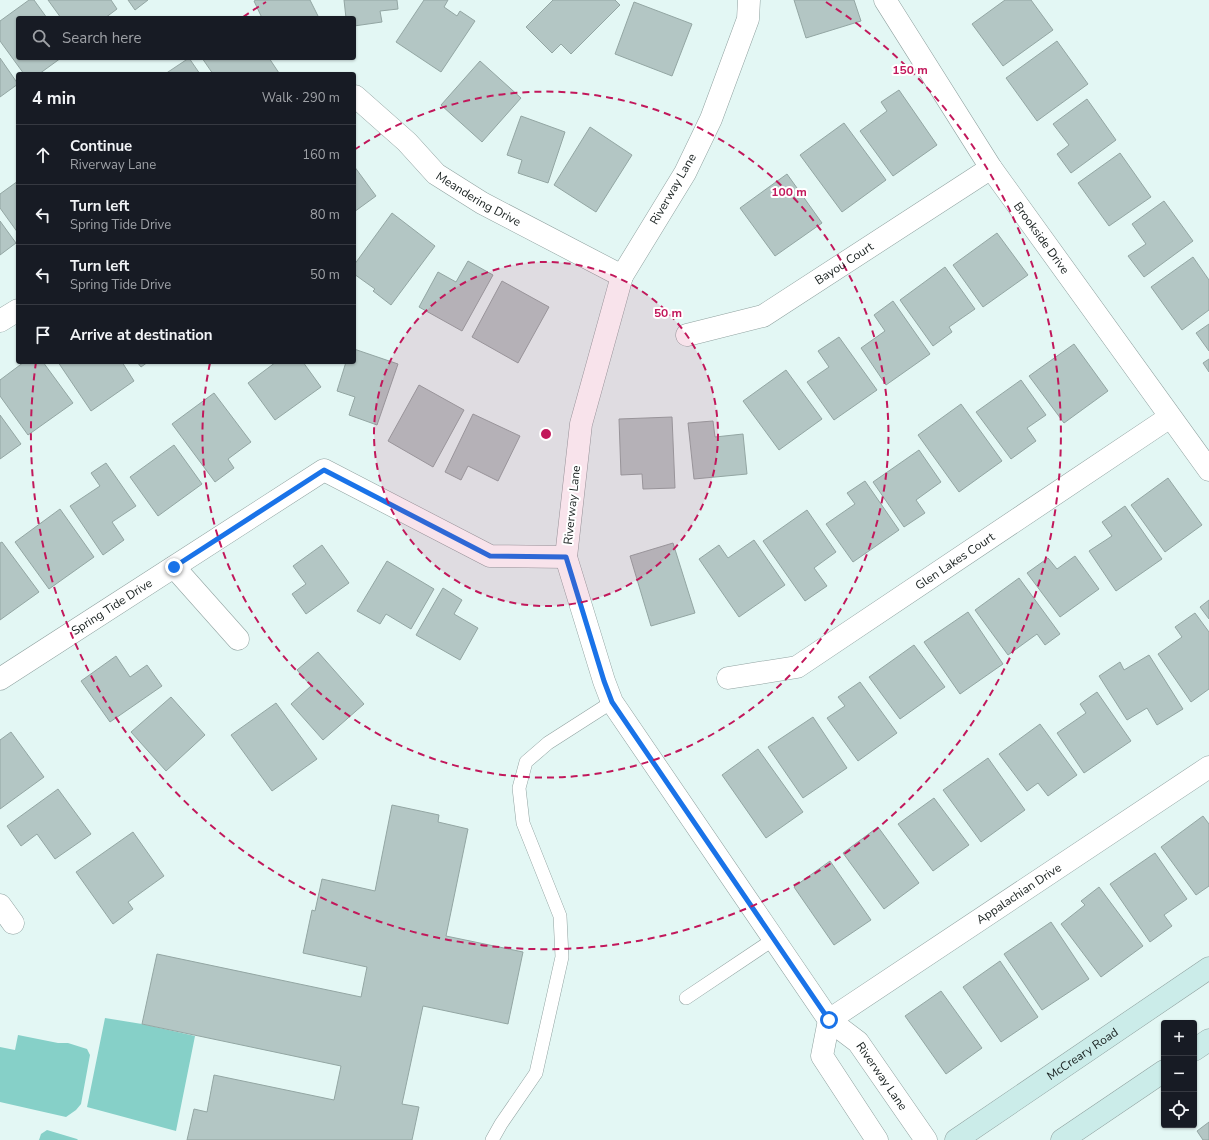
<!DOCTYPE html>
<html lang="en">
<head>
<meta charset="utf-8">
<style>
	:root { --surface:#171b24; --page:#242831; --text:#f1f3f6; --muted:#9ea1a6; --line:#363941 }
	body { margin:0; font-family:"Nunito Sans",sans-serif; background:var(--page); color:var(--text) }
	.controls { position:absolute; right:12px; bottom:12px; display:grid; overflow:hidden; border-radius:4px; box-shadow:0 1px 3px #0004 }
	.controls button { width:36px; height:36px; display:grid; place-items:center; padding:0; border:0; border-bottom:1px solid var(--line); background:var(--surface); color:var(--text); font:20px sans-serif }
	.stop { position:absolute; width:12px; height:12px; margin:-9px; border:3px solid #1a73e8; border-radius:50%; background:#fff }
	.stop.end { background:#1a73e8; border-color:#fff; box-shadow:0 1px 4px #0008 }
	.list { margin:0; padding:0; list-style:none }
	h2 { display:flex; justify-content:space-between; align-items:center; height:52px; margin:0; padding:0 16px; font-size:17px }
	h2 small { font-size:13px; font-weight:400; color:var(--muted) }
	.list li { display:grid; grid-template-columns:26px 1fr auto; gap:12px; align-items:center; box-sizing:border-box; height:60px; padding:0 16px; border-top:1px solid var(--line) }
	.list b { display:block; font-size:15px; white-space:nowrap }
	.list p { margin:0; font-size:13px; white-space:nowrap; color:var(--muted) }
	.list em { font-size:13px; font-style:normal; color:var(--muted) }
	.icon { flex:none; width:22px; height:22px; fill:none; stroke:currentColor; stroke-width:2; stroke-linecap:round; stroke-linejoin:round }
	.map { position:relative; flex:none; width:1209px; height:1140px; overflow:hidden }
	.search { position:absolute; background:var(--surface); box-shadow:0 1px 3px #0004; left:16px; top:16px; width:340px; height:44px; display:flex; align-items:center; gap:10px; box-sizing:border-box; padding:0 14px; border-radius:4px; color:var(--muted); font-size:15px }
	.panel { position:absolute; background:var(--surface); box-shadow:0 1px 3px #0004; left:16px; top:72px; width:340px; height:292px; border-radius:4px }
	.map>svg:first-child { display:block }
	.green { fill:#86d0c8 }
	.building { fill:#b3c6c4; stroke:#93a6a3 }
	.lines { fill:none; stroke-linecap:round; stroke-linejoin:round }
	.service-casing { stroke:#90a2a0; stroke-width:14 }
	.minor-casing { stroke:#90a2a0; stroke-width:23 }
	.secondary-casing { stroke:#90a2a0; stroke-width:23 }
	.service { stroke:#fff; stroke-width:13 }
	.minor { stroke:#fff; stroke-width:22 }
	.secondary { stroke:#cbece9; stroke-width:22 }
	.route { stroke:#1a73e8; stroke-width:5 }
	.ring { fill:none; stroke:#c2185b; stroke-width:2; stroke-dasharray:7 5 }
	.labels { text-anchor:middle; stroke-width:4; stroke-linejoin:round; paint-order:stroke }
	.street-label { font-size:12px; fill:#171f1e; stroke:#fff }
	.centre { fill:#c2185b; stroke:#fff; stroke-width:2 }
	.ring-label { font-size:12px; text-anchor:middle; font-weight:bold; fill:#c2185b; stroke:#fff; stroke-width:4; stroke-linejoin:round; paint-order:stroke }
</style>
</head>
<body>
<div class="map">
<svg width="1209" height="1140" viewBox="0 0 1209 1140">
	<rect width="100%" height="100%" fill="#e3f7f4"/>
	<path class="green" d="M105 1018 142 1024 195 1036 176 1131 87 1107Z
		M18 1035 58 1043H68L87 1049 90 1055 81 1104 76 1110 66 1117 0 1102V1047L15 1050Z
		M47 1130 77 1139 78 1140H39L41 1134Z"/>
	<path class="building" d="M29 0H34L47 18H18V58H61L39 74H24L0 41V21Z
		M48 0H111L117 9 105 18H61Z
		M128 0H148L135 10Z
		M256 0H310L319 18H262L254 1Z
		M344 0H397L398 9 380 11 382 22 354 26V18H346Z
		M424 0H448L444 7 457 16 460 11 475 21 441 72 396 42Z
		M553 0H615L620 5 571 54 561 44 552 53 526 27Z
		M794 0H854L861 21 806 38Z
		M1005 0H1031L1053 30 1003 66 972 24Z
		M634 2 692 24 672 76 615 54Z
		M1057 41 1088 84 1037 121 1006 78Z
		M0 58 18 84 0 97Z
		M189 58 200 74H165Z
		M202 58H269L279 73 213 74Z
		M480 61 521 98 482 142 441 105Z
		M899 90 937 145 893 176 860 131 887 111 881 102Z
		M1087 99 1116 140 1071 173 1057 154 1069 145 1053 124Z
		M521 116 565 132 548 183 518 173 522 160 507 155Z
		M844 123 886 180 842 212 800 155Z
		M590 127 632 155 596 212 554 185Z
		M1120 153 1151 197 1109 226 1078 183Z
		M354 166 376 196 354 212Z
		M787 174 822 223 775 256 740 208Z
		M18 181V233L0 208V194Z
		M1164 201 1193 241 1144 277 1128 256 1146 244 1132 224Z
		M392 213 435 246 391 305 373 291 375 289 354 274V265Z
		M0 221 16 243 0 255Z
		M997 233 1028 275 983 307 953 265Z
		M1193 257 1209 280V310L1182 330 1151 287Z
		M468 261 493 275 462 331 419 307 438 272 456 282Z
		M945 267 975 309 949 327 952 332 933 346 900 300Z
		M502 281 549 307 518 363 472 337Z
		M893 301 930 354 886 385 861 348 885 331 874 315Z
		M1209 324V351L1196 333Z
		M839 337 877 390 834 420 807 382 829 367 818 351Z
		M1074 344 1108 391 1064 423 1029 376Z
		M354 349 398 364 377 425 349 415 355 397 337 391 346 362H354Z
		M1209 359V372L1203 363Z
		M24 362H43L73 403 28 435 0 396V380Z
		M58 362H122L134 381 91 411Z
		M137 362H148L141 367Z
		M276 362H303L321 387 275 420 248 383Z
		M786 370 822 419 779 450 743 401Z
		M1021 380 1046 415 1027 428 1036 441 1011 459 976 412Z
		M419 385 464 410 433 467 388 441Z
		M214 393 251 442 228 459 234 468 215 482 172 424Z
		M961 404 1002 461 959 492 918 435Z
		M473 414 520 436 498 481 468 466 461 480 445 472Z
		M0 415 21 444 0 459Z
		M672 417 675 488 643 489 642 474 621 475 619 419Z
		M713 421 715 437 743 434 747 474 694 479 688 423Z
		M174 445 202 484 158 516 130 477Z
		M919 450 941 482 916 500 925 513 904 527 873 482Z
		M106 463 136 506 112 522 124 540 103 555 70 506 100 486 91 473Z
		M1168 478 1202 525 1165 552 1131 505Z
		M865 481 899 530 853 562 826 524 855 504 847 493Z
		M1125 506 1162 559 1116 591 1089 551 1112 536 1102 522Z
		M60 509 94 557 49 589 15 542Z
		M807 510 836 552 814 568 827 586 805 601 763 541Z
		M754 540 785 585 739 617 699 559 719 545 728 558Z
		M2 542 39 592 0 620V543Z
		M673 543 695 613 651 626 630 556Z
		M322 545 349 583 306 614 292 594 306 584 293 566Z
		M1075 556 1099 589 1060 617 1027 573 1048 558 1057 569Z
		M387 561 434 589 411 629 386 614 380 624 357 611Z
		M1019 578 1060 634 1045 645 1037 634 1008 655 975 610Z
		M443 588 462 600 454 614 478 628 460 660 416 635Z
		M1209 600V619L1200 607Z
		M968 612 1003 664 960 694 924 642Z
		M1195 613 1209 632V689L1191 702 1158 654 1182 637 1175 627Z
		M914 645 945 687 900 719 869 677Z
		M318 652 364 704 323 740 291 704 311 686 297 670Z
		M1149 655 1183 709 1157 725 1147 708 1127 720 1099 676 1120 662 1124 670Z
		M116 656 130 677 147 665 162 686 110 722 81 681Z
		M860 682 897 733 858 761 827 718 845 706 838 697Z
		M1097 692 1131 741 1084 773 1057 733 1086 713 1080 704Z
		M171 697 205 735 166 771 131 732Z
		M276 703 317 759 272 791 231 735Z
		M813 717 847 768 803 798 768 747Z
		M1040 724 1077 775 1048 796 1038 783 1027 791 999 754Z
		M11 732 44 777 0 809V740Z
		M758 749 803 812 766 838 722 775Z
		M988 758 1025 810 981 842 943 790Z
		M58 789 91 834 55 859 37 834 21 846 7 826Z
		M934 798 969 845 933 871 898 824Z
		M392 805 439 815 438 822 468 829 446 936 523 952 508 1024 423 1006 402 1104 419 1107 412 1140H187L194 1109 207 1112 214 1075 334 1100 341 1066 142 1024 157 954 361 997 367 967 303 953 312 910 315 911 322 879 375 891Z
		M1203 816 1209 824V886L1196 895 1161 847Z
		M878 827 919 883 884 909 843 853Z
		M133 832 164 876 128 902 133 909 113 924 76 872Z
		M1155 853 1187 899 1164 915 1172 926 1150 942 1110 884Z
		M830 861 871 920 834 945 794 887Z
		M1099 887 1143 946 1101 977 1061 924 1085 905 1081 901Z
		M1051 922 1089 979 1042 1010 1004 954Z
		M1000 961 1038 1017 1001 1042 963 987Z
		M941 991 982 1048 946 1074 905 1016Z
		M1209 1122V1140H1203L1197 1131Z"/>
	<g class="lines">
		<defs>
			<path id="service" d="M686 998 774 939
				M492 1140 501 1124 536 1073 562 957 560 916 523 823 519 788 526 762 548 743 612 702"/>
			<g id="minor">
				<path id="s1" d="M749 0 748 19 711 119 685 173 622 276 581 424 566 557 604 681 612 702 829 1020 858 1042 926 1140"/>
				<path id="s2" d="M885 0 991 168 1209 470"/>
				<path id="s3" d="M354 96H355L407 142 436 174 482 203 622 276"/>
				<path d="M0 321 18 310"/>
				<path id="s4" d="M687 335 763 316 991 168"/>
				<path d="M174 567 238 639"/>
				<path id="s5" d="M728 678 797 667 1170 417"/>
				<path id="s6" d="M0 679 324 470 490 556 566 557"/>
				<path d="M0 905 13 923"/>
				<path id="s7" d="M829 1020 1209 767"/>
				<path d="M829 1020 822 1056 877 1140"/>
			</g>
			<g id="secondary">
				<path d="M1194 1050 1209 1040"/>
				<path id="s8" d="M956 1140 1209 968"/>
				<path d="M1062 1140 1164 1071"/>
			</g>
		</defs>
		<use href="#service" class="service-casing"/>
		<use href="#minor" class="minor-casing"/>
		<use href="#secondary" class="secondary-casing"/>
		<use href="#service" class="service"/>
		<use href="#minor" class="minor"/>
		<use href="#secondary" class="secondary"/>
	</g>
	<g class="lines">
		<path class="route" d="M174 567 324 470 490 556 566 557 604 681 612 702 829 1020"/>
	</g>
	<circle cx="546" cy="434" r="172" fill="#c2185b" fill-opacity=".12"/>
	<g class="ring">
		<circle cx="546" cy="434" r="172"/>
		<path d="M354 150A343 343 0 1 1 210 363"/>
		<path d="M243 17A515 515 0 0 1 266 2M826 2A515 515 0 1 1 36 362"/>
	</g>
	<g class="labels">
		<g class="street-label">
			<text transform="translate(673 189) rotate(-60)" y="4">Riverway Lane</text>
			<text dy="4" stroke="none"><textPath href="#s3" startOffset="163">Meandering Drive</textPath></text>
			<text dy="4" stroke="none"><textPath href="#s2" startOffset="285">Brookside Drive</textPath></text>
			<text dy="4" stroke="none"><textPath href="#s4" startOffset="175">Bayou Court</textPath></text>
			<text transform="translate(572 505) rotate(-84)" y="4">Riverway Lane</text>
			<text dy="4" stroke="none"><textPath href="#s5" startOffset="260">Glen Lakes Court</textPath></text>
			<text dy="4" stroke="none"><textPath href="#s6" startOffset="133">Spring Tide Drive</textPath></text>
			<text dy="4" stroke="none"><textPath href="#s7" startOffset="228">Appalachian Drive</textPath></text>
			<text dy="4" stroke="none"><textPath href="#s8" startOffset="153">McCreary Road</textPath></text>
			<text dy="4" stroke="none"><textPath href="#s1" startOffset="1209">Riverway Lane</textPath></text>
		</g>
	</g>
	<circle cx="546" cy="434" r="6" class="centre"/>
	<g class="ring-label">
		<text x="910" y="74">150 m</text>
		<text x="789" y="196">100 m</text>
		<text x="668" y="317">50 m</text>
	</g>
</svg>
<div class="controls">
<button>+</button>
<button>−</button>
<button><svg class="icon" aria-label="locate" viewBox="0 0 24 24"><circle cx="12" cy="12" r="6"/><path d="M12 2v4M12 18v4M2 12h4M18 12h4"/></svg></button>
</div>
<div class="stop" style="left:829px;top:1020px"></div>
<div class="stop end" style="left:174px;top:567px"></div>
<div class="search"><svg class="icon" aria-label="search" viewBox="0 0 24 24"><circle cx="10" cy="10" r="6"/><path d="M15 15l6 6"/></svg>Search here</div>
<section class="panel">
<h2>4 min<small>Walk · 290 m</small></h2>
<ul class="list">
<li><svg class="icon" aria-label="ahead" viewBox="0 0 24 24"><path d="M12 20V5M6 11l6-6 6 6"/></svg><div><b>Continue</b><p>Riverway Lane</p></div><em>160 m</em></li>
<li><svg class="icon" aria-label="left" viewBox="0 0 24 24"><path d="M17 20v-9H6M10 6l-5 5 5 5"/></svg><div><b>Turn left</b><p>Spring Tide Drive</p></div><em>80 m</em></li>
<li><svg class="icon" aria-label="left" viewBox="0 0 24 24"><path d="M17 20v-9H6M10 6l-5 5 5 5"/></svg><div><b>Turn left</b><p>Spring Tide Drive</p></div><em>50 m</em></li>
<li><svg class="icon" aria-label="arrive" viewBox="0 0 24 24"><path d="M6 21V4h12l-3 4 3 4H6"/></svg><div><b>Arrive at destination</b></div></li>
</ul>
</section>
</div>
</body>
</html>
